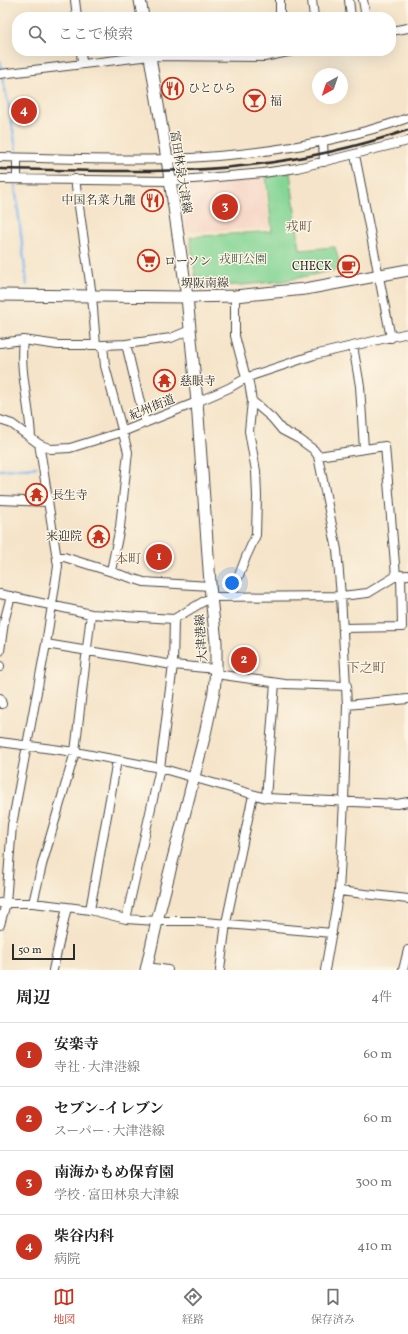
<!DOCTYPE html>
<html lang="ja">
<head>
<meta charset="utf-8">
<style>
	:root { --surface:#fff; --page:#f6f6f6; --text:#222; --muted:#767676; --line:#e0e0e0; --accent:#c8321e }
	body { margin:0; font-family:Vollkorn,"Noto Serif JP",serif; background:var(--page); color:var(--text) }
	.compass { position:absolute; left:312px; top:68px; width:36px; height:36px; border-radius:50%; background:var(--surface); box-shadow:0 4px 16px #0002; rotate:220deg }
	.scale { position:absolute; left:12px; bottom:10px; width:63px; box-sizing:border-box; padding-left:4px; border:2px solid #2b2b2b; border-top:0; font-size:11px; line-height:14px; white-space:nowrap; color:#2b2b2b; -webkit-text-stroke:3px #fcf5e5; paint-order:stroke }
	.you { position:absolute; left:232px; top:583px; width:14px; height:14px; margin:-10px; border:3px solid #fff; border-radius:50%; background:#1a73e8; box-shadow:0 0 0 6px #1a73e833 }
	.badge { display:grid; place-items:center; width:26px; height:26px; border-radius:50%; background:var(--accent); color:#fff; font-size:13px; font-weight:700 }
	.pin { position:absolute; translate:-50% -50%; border:2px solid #fff; box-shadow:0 1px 4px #0006 }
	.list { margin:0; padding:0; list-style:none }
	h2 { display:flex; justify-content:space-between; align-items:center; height:52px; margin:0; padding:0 16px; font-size:17px }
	h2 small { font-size:13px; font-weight:400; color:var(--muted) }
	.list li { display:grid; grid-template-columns:26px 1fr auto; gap:12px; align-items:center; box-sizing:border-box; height:64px; padding:0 16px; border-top:1px solid var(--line) }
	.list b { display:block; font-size:15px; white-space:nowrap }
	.list p { margin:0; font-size:13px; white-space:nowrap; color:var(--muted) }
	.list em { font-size:13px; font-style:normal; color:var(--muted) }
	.icon { flex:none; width:22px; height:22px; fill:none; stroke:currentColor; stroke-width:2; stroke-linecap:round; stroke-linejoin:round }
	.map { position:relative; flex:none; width:408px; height:970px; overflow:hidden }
	.search { position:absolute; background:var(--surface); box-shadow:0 4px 16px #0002; left:12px; right:12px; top:12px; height:44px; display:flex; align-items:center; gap:10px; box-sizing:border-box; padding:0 14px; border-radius:16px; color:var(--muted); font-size:15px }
	.sheet { height:308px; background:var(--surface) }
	nav { display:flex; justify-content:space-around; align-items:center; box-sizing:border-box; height:56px; border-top:1px solid var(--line); background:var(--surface); font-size:11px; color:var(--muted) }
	nav a { display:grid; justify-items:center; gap:2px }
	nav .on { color:var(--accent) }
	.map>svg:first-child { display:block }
	.built { fill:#f5d2c2 }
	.park { fill:#85d595; stroke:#588060 }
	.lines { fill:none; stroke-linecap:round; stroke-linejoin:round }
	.stream { stroke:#7db7ee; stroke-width:2.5 }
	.minor-casing { stroke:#494743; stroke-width:10 }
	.major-casing { stroke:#494743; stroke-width:13 }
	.minor { stroke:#fff; stroke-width:8 }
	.major { stroke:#fff; stroke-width:11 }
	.rail { stroke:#2b2b2b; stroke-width:2.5 }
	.labels { text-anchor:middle; stroke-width:3; stroke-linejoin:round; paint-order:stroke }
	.poi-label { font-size:12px; fill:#2b2b2b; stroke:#fcf5e5; text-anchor:start }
	.street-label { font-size:12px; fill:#2b2b2b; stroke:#fcf5e5 }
	.park-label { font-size:12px; fill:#465e4b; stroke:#fcf5e5 }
	.neighbourhood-label { font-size:13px; fill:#695947; stroke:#fcf5e5 }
</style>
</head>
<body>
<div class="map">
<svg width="408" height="970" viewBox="0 0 408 970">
	<rect width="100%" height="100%" fill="#fcf5e5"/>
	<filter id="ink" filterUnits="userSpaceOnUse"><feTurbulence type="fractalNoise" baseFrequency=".025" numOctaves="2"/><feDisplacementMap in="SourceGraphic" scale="8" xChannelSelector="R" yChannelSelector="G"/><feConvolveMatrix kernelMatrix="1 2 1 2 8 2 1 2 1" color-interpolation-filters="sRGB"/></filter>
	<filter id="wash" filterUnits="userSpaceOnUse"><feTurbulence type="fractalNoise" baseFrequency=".012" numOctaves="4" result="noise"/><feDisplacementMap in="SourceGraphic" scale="16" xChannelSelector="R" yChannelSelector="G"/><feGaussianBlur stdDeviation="0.9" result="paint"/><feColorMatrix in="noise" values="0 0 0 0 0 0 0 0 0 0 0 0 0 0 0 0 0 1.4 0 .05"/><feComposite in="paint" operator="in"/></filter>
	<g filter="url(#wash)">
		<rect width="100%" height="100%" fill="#f5e4c9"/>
		<path class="built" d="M264 177 269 228 186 232 180 186Z"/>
		<path class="park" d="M290 172 300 250 335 247 341 269 283 281 243 285 199 286 196 282 190 237 272 231 266 176Z"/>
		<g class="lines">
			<path class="stream" d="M0 61 2 77 10 111 16 149
				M15 185 27 285
				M0 470 36 467"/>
		</g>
	</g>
	<g filter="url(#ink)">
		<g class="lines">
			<defs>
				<path id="minor" d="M75 0 77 17
					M280 0V17
					M312 0 314 17
					M349 0 351 17
					M363 0 366 17
					M391 31 408 28
					M81 51 82 64
					M0 74 150 56 264 57 293 51
					M323 142 324 162
					M355 155 391 338
					M0 157C55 158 111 161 167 159 248 156 331 145 408 118
					M0 179 170 181 263 173 297 168 408 141
					M17 179V158
					M75 179 92 296 96 345
					M23 340C19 373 30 405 31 438
					M0 343 23 340 58 345H100
					M126 344 171 338 190 330
					M353 346 360 386 364 449
					M252 401 272 418 282 430 299 439 314 450 318 456 337 550 341 596 347 705 344 802 339 891 325 970
					M0 420 12 424 39 444 51 449 70 448 122 432 197 402 229 388 248 377 314 355 408 333
					M318 456 385 446 396 576
					M0 500 48 502
					M57 557H64L144 582 210 586
					M111 571 120 527 128 452 105 366 103 345 126 344 145 423
					M0 594 91 614 174 619 211 597 341 596 368 593 396 576 408 575
					M231 596 246 557 256 535 257 496 256 471 249 431 252 401 248 377 245 374 235 336V296
					M343 628 402 627 401 575
					M46 644 173 665 216 669
					M0 651 4 622 11 596
					M0 666V667
					M216 674 285 684 347 686
					M0 698 2 704
					M347 705 408 699
					M0 742 75 752 160 768 266 798 397 804 408 802
					M266 798 275 683
					M339 891 408 899
					M0 903H33L67 907 90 910 126 919 157 921H193L332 933
					M33 903 42 865 75 752 91 614
					M90 910 117 760
					M126 919 160 768 173 665 174 619
					M0 925 6 903 12 825 46 644 58 566 42 461 39 444
					M147 967 168 970
					M53 970 67 907
					M220 970 226 923 253 795
					M403 970 408 950"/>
				<path id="major" d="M140 0 143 17
					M0 295 187 297 235 296 305 289 408 270
					M146 970 157 921 205 734 214 692 216 669V642L211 597 197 402 187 297 167 159 149 51"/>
			</defs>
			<use href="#minor" class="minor-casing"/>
			<use href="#major" class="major-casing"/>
			<use href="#minor" class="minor"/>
			<use href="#major" class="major"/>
			<path class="rail" d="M0 169C84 170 168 175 251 165 305 159 357 147 408 130"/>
		</g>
	</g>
	<defs>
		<symbol id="restaurant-ring" viewBox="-11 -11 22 22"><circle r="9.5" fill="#fcf5e5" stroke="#c8321e" stroke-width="1.5"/><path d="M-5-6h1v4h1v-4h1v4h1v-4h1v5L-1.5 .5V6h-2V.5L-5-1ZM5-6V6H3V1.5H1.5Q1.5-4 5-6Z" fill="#c8321e"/></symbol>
		<symbol id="bar-ring" viewBox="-11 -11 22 22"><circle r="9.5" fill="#fcf5e5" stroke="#c8321e" stroke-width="1.5"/><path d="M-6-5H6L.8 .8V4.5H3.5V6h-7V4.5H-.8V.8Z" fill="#c8321e"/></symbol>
		<symbol id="supermarket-ring" viewBox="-11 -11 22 22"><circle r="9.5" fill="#fcf5e5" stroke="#c8321e" stroke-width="1.5"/><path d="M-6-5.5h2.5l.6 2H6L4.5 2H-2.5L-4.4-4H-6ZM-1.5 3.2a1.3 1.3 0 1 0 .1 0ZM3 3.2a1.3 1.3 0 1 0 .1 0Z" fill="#c8321e"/></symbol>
		<symbol id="cafe-ring" viewBox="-11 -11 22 22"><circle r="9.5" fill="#fcf5e5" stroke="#c8321e" stroke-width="1.5"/><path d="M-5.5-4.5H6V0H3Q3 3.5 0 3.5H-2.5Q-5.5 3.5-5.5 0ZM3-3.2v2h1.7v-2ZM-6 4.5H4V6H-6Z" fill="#c8321e"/></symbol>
		<symbol id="temple-ring" viewBox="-11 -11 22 22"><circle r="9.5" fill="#fcf5e5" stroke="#c8321e" stroke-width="1.5"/><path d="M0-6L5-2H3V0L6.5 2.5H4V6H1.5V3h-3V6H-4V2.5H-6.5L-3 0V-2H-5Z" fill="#c8321e"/></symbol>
	</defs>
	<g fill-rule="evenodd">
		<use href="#restaurant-ring" x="160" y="76" width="25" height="25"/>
		<use href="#bar-ring" x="242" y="88" width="25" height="25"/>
		<use href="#restaurant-ring" x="140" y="188" width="25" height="25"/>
		<use href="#supermarket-ring" x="136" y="248" width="25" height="25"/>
		<use href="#cafe-ring" x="336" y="254" width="25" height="25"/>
		<use href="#temple-ring" x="152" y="368" width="25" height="25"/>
		<use href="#temple-ring" x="24" y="482" width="25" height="25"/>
		<use href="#temple-ring" x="86" y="524" width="25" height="25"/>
	</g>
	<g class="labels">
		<g class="poi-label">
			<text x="188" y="92">ひとひら</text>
			<text x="270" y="105">福</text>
			<text x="136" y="204" text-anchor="end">中国名菜 九龍</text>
			<text x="164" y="265">ローソン</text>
			<text x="332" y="270" text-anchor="end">CHECK</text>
			<text x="180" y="385">慈眼寺</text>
			<text x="52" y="499">長生寺</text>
			<text x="82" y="540" text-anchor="end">来迎院</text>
		</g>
		<g class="street-label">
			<text transform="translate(181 172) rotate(81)" y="4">富田林泉大津線</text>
			<text transform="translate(205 283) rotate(-1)" y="4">堺阪南線</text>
			<text transform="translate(152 407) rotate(-22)" y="4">紀州街道</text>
			<text transform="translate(201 638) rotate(-94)" y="4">大津港線</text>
		</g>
		<g class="park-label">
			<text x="243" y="263">戎町公園</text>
		</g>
		<g class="neighbourhood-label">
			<text x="299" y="231">戎町</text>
			<text x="128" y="563">本町</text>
			<text x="366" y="672">下之町</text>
		</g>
	</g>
</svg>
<svg class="compass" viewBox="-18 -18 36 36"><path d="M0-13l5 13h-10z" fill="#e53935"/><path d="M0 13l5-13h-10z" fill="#767676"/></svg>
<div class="scale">50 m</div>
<div class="you"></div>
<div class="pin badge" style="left:159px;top:557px">1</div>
<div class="pin badge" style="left:244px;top:660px">2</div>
<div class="pin badge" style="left:225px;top:207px">3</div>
<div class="pin badge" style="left:24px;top:111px">4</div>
<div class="search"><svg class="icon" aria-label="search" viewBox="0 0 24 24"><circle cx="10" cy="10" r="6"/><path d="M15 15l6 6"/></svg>ここで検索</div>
</div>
<section class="sheet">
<h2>周辺<small>4件</small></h2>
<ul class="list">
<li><span class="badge">1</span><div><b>安楽寺</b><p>寺社 · 大津港線</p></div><em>60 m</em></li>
<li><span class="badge">2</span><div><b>セブン-イレブン</b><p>スーパー · 大津港線</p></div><em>60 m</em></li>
<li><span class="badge">3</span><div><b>南海かもめ保育園</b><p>学校 · 富田林泉大津線</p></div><em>300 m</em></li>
<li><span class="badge">4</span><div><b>柴谷内科</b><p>病院</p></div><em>410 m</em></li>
</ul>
</section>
<nav>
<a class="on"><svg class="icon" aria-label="map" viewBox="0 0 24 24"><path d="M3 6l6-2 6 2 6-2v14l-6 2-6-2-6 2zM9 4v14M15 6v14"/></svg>地図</a>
<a><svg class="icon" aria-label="directions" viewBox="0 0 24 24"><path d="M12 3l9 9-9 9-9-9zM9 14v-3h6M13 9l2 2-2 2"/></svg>経路</a>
<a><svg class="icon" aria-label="saved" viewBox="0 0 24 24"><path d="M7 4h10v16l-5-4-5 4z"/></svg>保存済み</a>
</nav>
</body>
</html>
